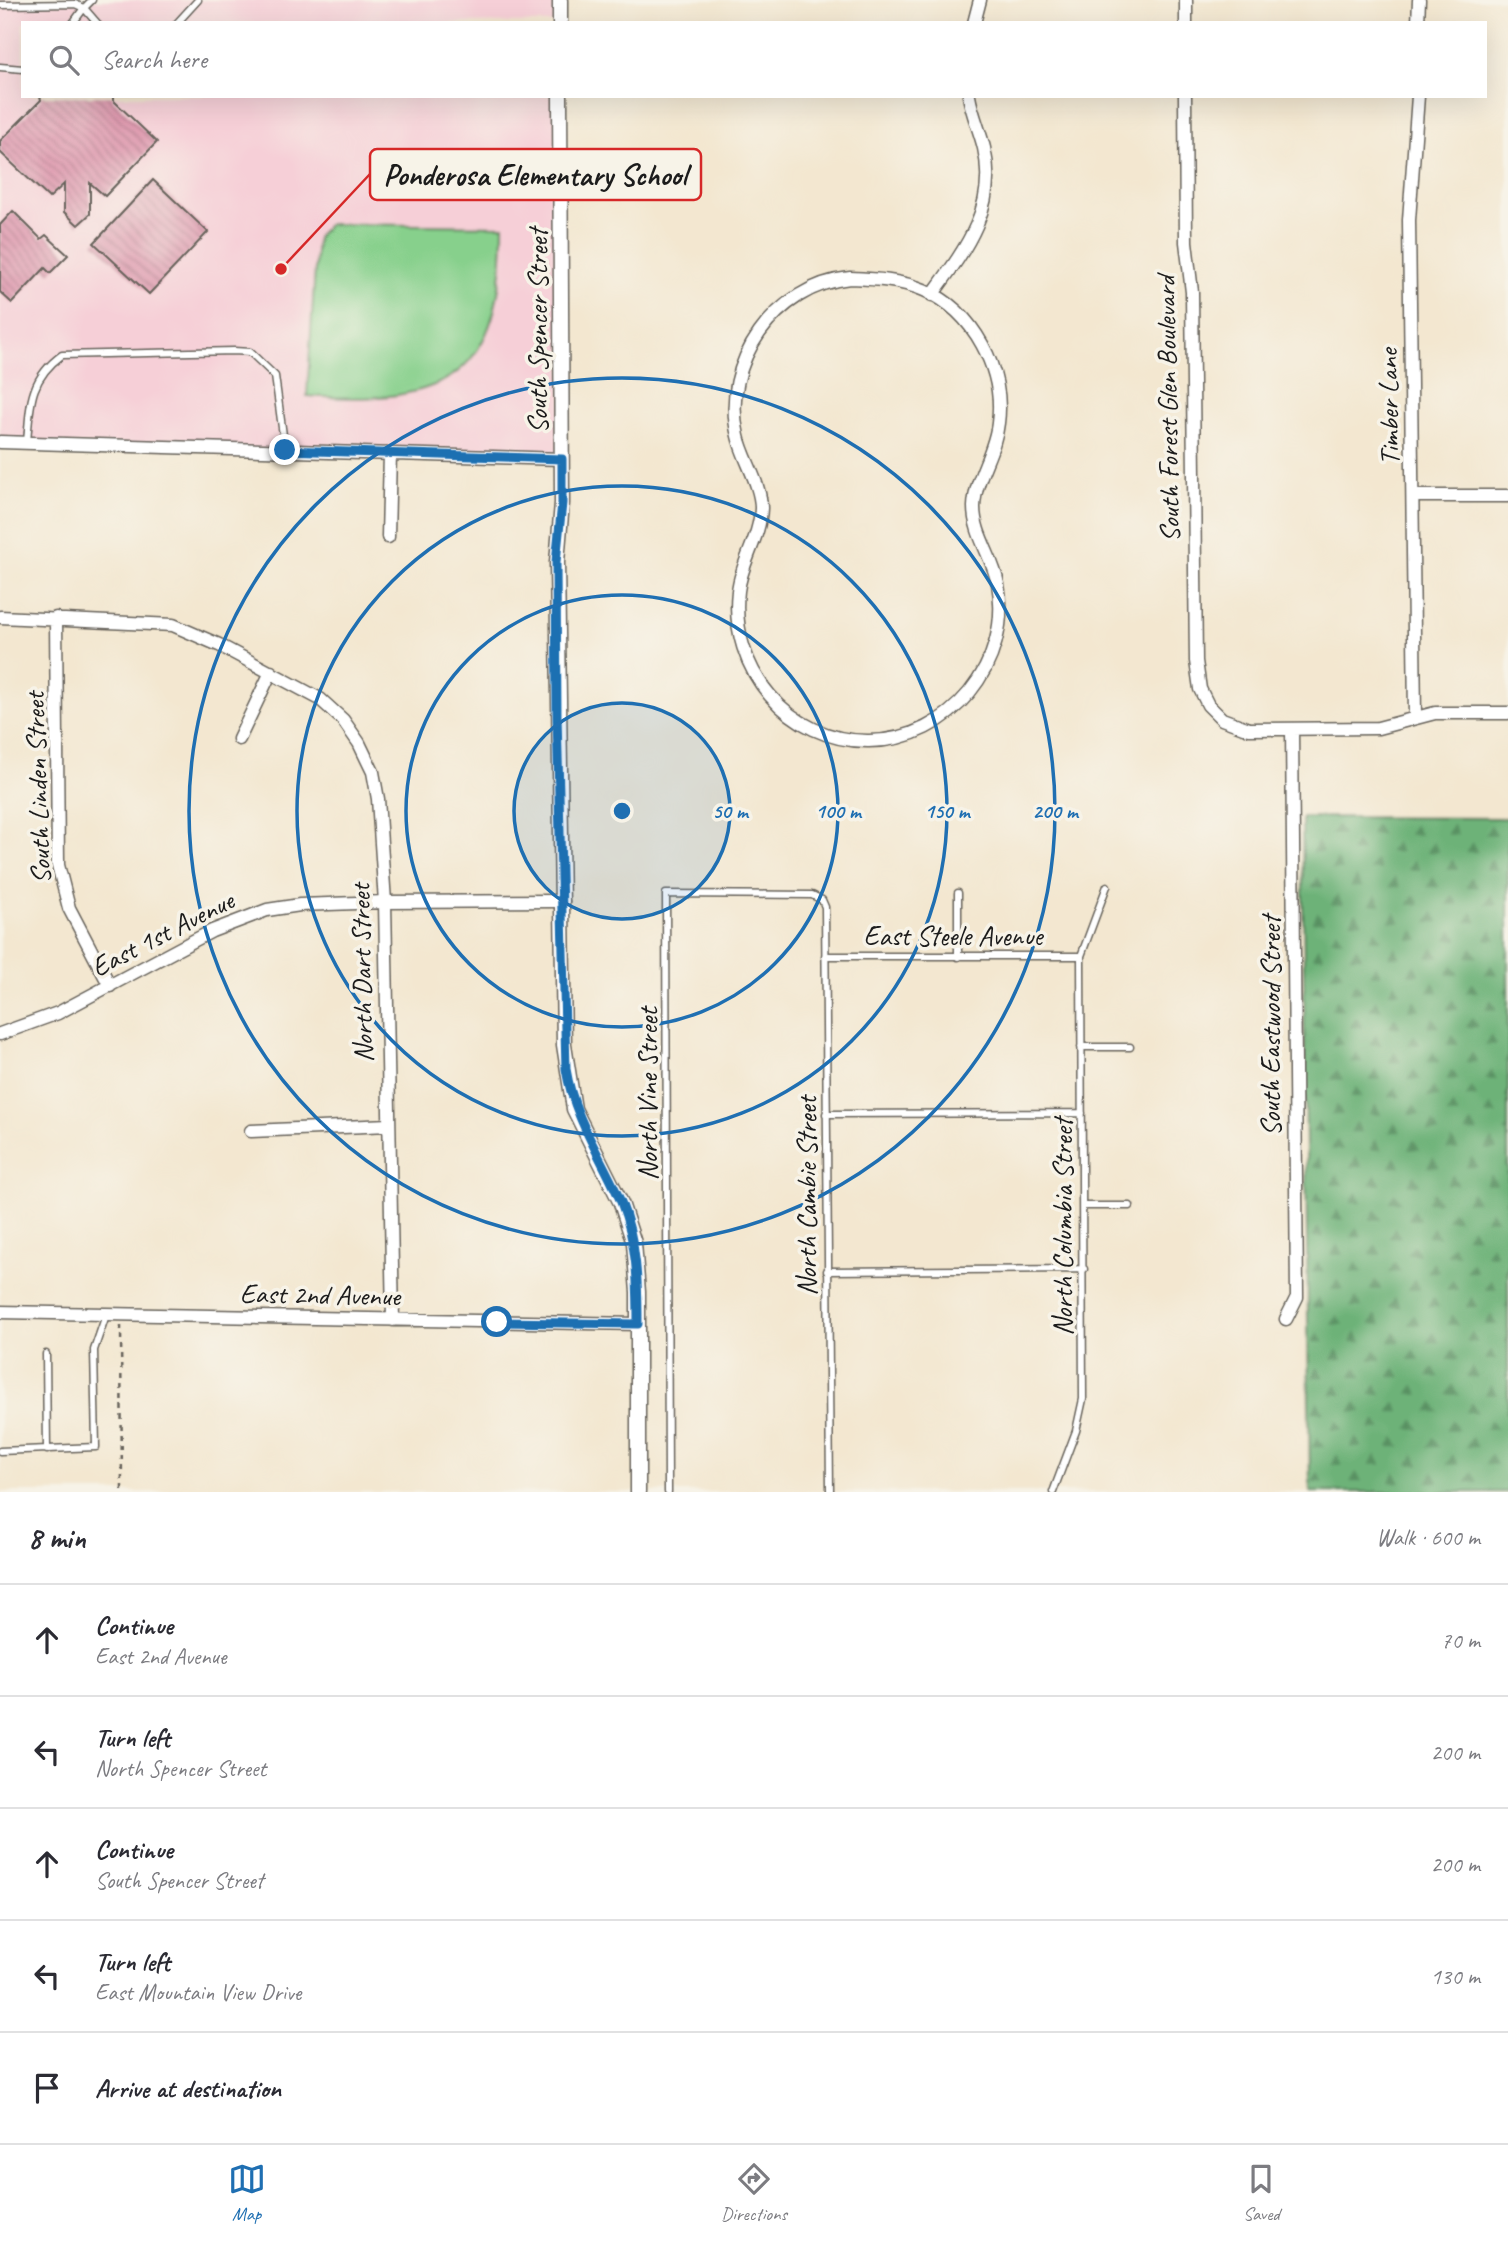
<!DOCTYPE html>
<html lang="en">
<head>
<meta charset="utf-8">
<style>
	:root { --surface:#fff; --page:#f2f2f3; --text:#2b2b33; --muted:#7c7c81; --line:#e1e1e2; --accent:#1f6fb2 }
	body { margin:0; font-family:Caveat,sans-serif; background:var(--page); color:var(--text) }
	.stop { position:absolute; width:21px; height:21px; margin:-16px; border:5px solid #1f6fb2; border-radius:50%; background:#fff }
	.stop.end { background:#1f6fb2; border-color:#fff; box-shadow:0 2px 7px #0008 }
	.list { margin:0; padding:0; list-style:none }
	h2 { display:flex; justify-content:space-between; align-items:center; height:91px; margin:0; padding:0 28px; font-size:30px }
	h2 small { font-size:23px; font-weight:400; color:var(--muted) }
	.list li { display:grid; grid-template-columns:46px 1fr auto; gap:21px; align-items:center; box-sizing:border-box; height:112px; padding:0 28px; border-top:2px solid var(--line) }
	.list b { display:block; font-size:26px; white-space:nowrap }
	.list p { margin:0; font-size:23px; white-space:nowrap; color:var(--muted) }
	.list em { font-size:23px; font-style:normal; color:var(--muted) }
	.icon { flex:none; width:38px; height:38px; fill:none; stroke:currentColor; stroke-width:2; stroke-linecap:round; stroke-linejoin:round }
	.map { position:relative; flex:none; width:1508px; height:1492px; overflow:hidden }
	.search { position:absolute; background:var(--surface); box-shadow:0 7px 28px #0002; left:21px; right:21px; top:21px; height:77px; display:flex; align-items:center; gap:18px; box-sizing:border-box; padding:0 24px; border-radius:0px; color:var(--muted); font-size:26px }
	.sheet { height:651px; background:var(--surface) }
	nav { display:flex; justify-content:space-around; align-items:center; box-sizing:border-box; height:98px; border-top:2px solid var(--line); background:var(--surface); font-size:19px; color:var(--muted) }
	nav a { display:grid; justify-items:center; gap:4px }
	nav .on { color:var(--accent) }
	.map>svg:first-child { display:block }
	.built { fill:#f6cfd7 }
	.forest { fill:url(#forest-firs); stroke:#44674a; stroke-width:2 }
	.pitch { fill:#87d08c; stroke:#527654; stroke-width:2 }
	.building { fill:url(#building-back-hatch) }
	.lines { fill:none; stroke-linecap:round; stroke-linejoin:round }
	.service-casing { stroke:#67635b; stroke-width:9 }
	.minor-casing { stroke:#67635b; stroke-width:15 }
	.tertiary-casing { stroke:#67635b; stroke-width:17 }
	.path { stroke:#67635b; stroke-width:2.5; stroke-dasharray:5 5; stroke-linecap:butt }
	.service { stroke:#fff; stroke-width:6 }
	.minor { stroke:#fff; stroke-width:12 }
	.tertiary { stroke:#fff; stroke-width:14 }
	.route { stroke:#1f6fb2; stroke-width:9 }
	.ring { fill:none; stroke:#1f6fb2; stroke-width:3.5 }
	.labels { text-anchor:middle; stroke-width:7; stroke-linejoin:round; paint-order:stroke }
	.street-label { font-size:28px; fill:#1c1c1c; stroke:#f7f3e8 }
	.centre { fill:#1f6fb2; stroke:#f7f3e8; stroke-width:3.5 }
	.ring-label { font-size:21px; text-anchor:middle; font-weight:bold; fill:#1f6fb2; stroke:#f7f3e8; stroke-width:7; stroke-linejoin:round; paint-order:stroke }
	.leader { fill:none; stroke:#d62828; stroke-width:2.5 }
	.callout-dot { fill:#d62828; stroke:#f7f3e8; stroke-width:2.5 }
	.callout { fill:#f7f3e8; stroke:#d62828; stroke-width:2.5 }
	.callout-label { font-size:30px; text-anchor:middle; font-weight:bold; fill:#1c1c1c }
</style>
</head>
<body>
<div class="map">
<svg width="1508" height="1492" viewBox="0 0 1508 1492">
	<defs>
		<pattern id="forest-firs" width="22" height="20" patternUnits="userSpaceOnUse" patternTransform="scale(1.75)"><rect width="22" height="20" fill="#6db278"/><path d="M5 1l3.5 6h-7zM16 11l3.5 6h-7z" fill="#599062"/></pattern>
		<pattern id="building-back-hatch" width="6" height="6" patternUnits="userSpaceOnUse" patternTransform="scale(1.75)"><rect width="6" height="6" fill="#dc90a9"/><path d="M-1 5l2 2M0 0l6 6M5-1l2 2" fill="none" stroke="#b27589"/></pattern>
	</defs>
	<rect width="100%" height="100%" fill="#f7f3e8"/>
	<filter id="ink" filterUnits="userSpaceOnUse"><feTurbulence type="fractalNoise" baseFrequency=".0143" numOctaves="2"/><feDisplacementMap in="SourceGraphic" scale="14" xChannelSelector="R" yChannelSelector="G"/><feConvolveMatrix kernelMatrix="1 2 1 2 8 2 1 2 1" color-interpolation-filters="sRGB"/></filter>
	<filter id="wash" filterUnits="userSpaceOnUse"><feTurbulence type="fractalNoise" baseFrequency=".00686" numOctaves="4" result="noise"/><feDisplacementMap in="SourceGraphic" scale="28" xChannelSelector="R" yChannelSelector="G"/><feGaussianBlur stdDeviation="1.57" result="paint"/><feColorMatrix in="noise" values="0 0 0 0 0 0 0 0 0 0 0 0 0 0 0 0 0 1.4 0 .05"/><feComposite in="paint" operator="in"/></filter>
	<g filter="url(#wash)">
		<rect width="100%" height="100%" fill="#f3e7d0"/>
		<path class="built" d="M0 0H560V23H23V96H560L562 459 0 442Z"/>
		<path class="forest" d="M1302 817 1508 818V1492H1310Z"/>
		<path class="pitch" d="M329 224 503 226C503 377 448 406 307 396L317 237Z"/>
		<g id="blocks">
			<path class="building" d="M40 96H113V100L157 142 105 196 90 183V214L78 225 64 212V184L49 198 0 152V141L41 100Z
				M153 180 208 232 149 294 94 243Z
				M13 211 41 239 46 235 68 255 50 273 45 268 12 303 0 292V225Z"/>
		</g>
	</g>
	<g filter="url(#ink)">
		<use href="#blocks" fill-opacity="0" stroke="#67635b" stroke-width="2"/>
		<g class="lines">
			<defs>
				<path id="service" d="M0 5 75 4 84 8 92 0
					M73 23 84 8 97 23
					M177 23 198 0
					M0 67 23 69
					M27 443C30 405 29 379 62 355L234 351 250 352 275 376 285 450
					M958 893V957
					M825 956H1081
					M1081 1047H1130
					M826 1114 1082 1113
					M1083 1206H1130
					M827 1271 1084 1269
					M46 1354 47 1450
					M0 1451 96 1447 94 1350 106 1315
					M668 1492 666 894 812 895 822 900 825 907 830 1492
					M1053 1492 1076 1431 1083 1399 1081 956 1107 886"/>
				<path id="minor" d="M974 23 980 0
					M1186 23V0
					M1418 23 1419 0
					M1185 96 1186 242 1192 292 1196 661 1200 689 1208 705 1222 719 1249 729 1378 728 1435 713H1508
					M850 278C876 279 900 280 924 290 974 311 1005 371 998 423 995 453 975 477 974 507 974 535 993 557 998 584 1013 663 950 741 869 741 789 742 729 669 738 591 741 562 760 538 761 508 761 484 743 459 738 436 720 364 776 285 850 278Z
					M932 295C965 250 998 207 984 148 980 131 972 114 969 96
					M0 442 562 459
					M1414 496H1508
					M388 537 390 453
					M0 617 173 625 219 645 320 699 343 720 359 743 373 772 378 799 385 902 393 1320
					M56 618 58 865 69 908 110 986
					M1415 717 1409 220 1418 96
					M239 739 271 672
					M0 1034 58 1013 212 931 267 910 300 905 385 902 563 901
					M251 1131 389 1125
					M0 1312 638 1324
					M1286 1319 1297 1297 1292 729"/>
				<path id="tertiary" d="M560 0V23
					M560 96 562 503 557 562 564 1045 574 1109 621 1203 634 1243 638 1292V1492"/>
			</defs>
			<use href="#service" class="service-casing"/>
			<use href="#minor" class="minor-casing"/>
			<use href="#tertiary" class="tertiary-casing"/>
			<path class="path" d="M121 1325 122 1492"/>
			<use href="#service" class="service"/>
			<use href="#minor" class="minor"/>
			<use href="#tertiary" class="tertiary"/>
		</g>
	</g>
	<g class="lines" filter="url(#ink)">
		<path class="route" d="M285 450 562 459V503L556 562 557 716 566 1069C574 1119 601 1156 621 1202 637 1242 638 1282 638 1324L497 1322"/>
	</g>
	<circle cx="622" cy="811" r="108" fill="#1f6fb2" fill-opacity=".12"/>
	<g class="ring">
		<circle cx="622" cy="811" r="108"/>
		<circle cx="622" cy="811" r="216"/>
		<circle cx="622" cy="811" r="325"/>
		<circle cx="622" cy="811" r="433"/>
	</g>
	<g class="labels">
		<g class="street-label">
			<text transform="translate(537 331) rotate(-90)" y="10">South Spencer Street</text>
			<text transform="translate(1388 407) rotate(-91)" y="10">Timber Lane</text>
			<text transform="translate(1167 409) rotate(-91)" y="10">South Forest Glen Boulevard</text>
			<text transform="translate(37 788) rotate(-92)" y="10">South Linden Street</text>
			<text transform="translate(162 933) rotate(-27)" y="10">East 1st Avenue</text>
			<text x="953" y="945">East Steele Avenue</text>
			<text transform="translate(361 973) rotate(-91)" y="10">North Dart Street</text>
			<text transform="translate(1270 1026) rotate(-90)" y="10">South Eastwood Street</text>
			<text transform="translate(647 1094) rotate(-90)" y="10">North Vine Street</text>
			<text transform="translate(806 1196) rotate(-90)" y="10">North Cambie Street</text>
			<text transform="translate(1062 1227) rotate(-90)" y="10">North Columbia Street</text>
			<text transform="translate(320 1294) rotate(1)" y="10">East 2nd Avenue</text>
		</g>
	</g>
	<circle cx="622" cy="811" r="10" class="centre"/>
	<g class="ring-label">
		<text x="730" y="818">50 m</text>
		<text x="838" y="818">100 m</text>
		<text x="947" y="818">150 m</text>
		<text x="1055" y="818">200 m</text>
	</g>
	<path class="leader" d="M281 269L370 174"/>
	<circle class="callout-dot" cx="281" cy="269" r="7"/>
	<rect class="callout" x="370" y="149" width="331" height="51" rx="7"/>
	<g class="callout-label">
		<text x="535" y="185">Ponderosa Elementary School</text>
	</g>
</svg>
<div class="stop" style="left:497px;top:1322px"></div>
<div class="stop end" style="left:285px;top:450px"></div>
<div class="search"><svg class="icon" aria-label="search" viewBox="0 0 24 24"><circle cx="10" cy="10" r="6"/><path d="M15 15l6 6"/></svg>Search here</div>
</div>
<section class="sheet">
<h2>8 min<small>Walk · 600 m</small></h2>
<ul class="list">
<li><svg class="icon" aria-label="ahead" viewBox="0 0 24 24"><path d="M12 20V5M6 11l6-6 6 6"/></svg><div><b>Continue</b><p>East 2nd Avenue</p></div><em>70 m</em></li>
<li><svg class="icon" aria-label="left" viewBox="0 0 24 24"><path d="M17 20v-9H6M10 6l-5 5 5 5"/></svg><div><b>Turn left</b><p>North Spencer Street</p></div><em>200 m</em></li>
<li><svg class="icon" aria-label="ahead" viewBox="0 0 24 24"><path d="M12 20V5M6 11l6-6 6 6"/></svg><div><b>Continue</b><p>South Spencer Street</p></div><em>200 m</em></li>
<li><svg class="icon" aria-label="left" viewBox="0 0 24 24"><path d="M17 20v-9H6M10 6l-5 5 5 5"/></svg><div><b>Turn left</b><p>East Mountain View Drive</p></div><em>130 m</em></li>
<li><svg class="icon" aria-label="arrive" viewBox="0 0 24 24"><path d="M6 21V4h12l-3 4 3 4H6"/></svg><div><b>Arrive at destination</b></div></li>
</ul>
</section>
<nav>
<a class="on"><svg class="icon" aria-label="map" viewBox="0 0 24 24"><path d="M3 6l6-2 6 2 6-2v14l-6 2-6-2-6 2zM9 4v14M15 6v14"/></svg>Map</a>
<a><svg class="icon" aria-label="directions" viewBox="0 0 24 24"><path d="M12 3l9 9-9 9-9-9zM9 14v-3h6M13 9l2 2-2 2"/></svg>Directions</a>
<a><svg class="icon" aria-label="saved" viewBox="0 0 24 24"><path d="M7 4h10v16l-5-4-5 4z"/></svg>Saved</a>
</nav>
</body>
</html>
